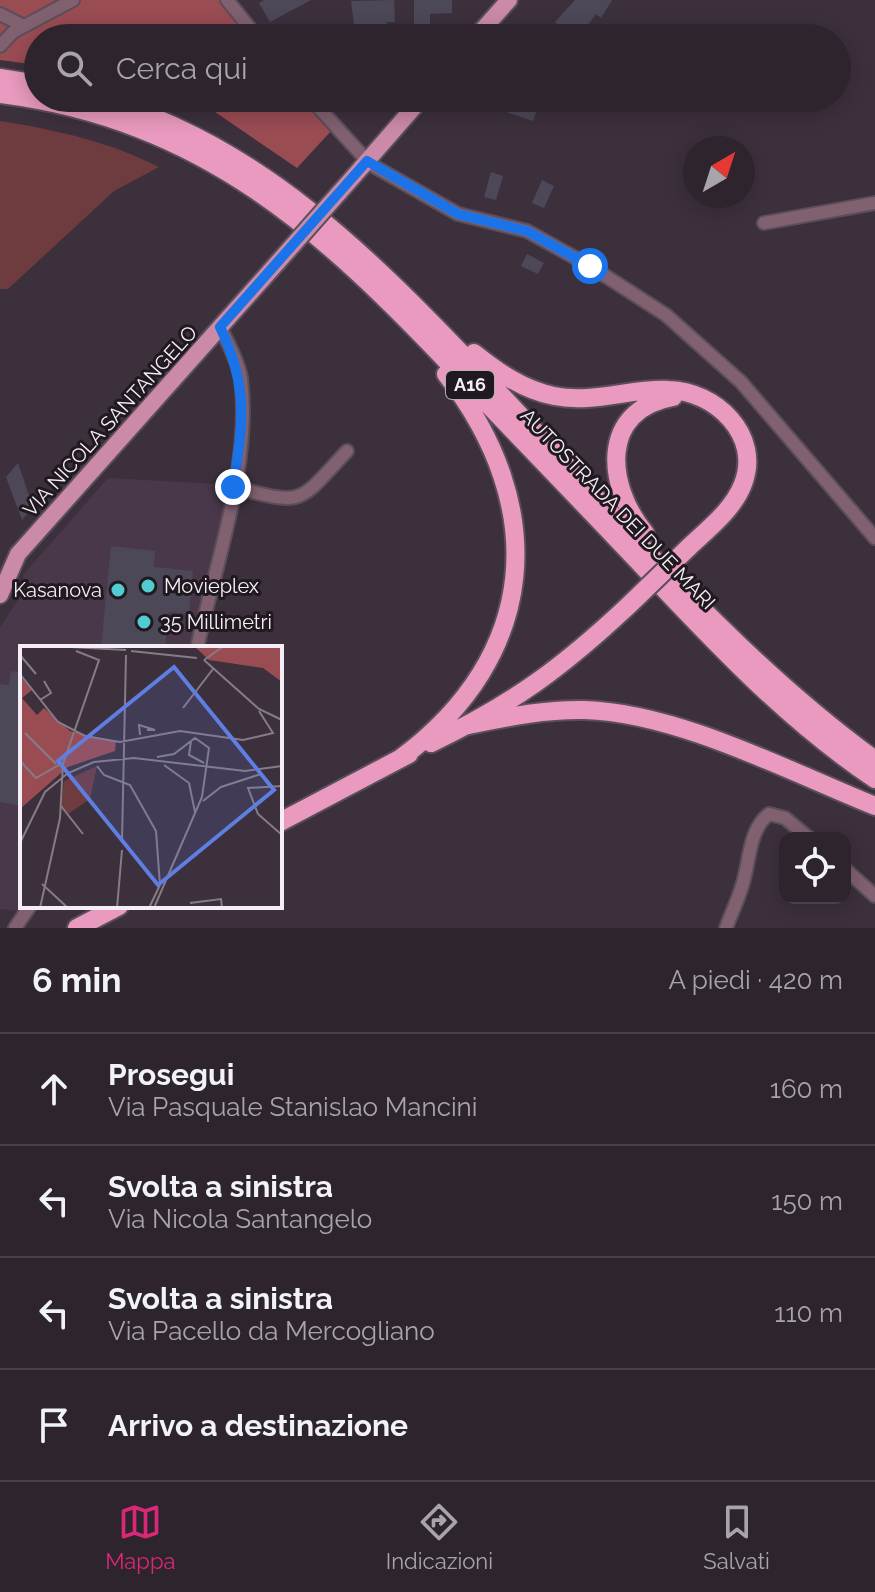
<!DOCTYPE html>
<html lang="it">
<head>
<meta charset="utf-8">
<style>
	:root { --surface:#2d242e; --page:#352c36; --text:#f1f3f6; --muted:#a7a4aa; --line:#48414a; --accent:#db2777 }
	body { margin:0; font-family:Raleway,sans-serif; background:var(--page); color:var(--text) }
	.controls { position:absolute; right:24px; bottom:24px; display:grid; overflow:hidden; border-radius:16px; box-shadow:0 4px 20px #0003 }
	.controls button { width:72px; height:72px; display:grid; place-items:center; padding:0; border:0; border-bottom:2px solid var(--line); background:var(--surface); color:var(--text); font:40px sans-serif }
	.compass { position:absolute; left:683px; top:136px; width:72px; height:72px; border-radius:50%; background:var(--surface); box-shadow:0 4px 20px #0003; rotate:39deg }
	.stop { position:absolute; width:24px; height:24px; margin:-18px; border:6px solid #1a73e8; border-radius:50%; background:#fff }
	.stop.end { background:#1a73e8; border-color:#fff; box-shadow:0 2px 8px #0008 }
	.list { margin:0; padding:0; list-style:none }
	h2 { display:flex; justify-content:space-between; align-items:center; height:104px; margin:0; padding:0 32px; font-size:34px }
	h2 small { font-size:26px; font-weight:400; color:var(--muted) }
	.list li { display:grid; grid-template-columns:52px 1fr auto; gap:24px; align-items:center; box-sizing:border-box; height:112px; padding:0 32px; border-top:2px solid var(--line) }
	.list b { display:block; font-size:30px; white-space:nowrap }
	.list p { margin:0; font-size:26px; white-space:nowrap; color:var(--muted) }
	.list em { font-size:26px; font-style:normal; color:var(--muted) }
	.icon { flex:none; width:44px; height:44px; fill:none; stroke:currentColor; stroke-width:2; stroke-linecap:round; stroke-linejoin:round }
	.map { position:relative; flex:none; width:875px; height:928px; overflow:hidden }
	.search { position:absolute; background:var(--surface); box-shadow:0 4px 20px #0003; left:24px; right:24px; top:24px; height:88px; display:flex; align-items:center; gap:20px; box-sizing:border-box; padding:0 28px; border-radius:44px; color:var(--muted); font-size:30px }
	.sheet { height:552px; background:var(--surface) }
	nav { display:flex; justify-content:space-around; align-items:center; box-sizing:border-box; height:112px; border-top:2px solid var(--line); background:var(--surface); font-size:22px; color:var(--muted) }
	nav a { display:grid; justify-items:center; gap:4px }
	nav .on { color:var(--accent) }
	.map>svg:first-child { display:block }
	.built { fill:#493849 }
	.green { fill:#6e3b3f }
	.forest { fill:#9a4c53 }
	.building { fill:#4d4858 }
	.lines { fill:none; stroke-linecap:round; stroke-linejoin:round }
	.minor-casing { stroke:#5a4e5b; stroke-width:16 }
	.major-casing { stroke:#5a4e5b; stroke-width:20 }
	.highway-casing { stroke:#5a4e5b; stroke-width:22 }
	.minor { stroke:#81606f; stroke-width:12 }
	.major { stroke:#cb8aa8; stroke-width:16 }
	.highway { stroke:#e99abe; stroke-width:18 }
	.major-bridge-casing { stroke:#5a4e5b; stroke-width:20; stroke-linecap:butt }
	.highway-bridge-casing { stroke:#5a4e5b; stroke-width:22; stroke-linecap:butt }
	.major-bridge { stroke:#cb8aa8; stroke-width:16 }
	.highway-bridge { stroke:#e99abe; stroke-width:18 }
	.route { stroke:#1a73e8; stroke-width:10 }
	.poi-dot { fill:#51ccd1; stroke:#201a20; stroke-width:3 }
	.labels { text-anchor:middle; stroke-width:6; stroke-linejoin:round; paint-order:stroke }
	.shield { fill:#201a20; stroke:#b6aeb6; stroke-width:2 }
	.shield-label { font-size:18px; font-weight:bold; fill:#f6eef6 }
	.street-label { font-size:20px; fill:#f6eef6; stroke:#201a20 }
	.poi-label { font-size:20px; fill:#f6eef6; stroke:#201a20; text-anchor:start }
	.inset-road { fill:none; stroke:#867c87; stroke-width:2 }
	.view { fill:#5e7ee1; fill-opacity:0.15; stroke:#5e7ee1; stroke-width:4 }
	.inset-edge { fill:none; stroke:#f6eef6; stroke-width:4 }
</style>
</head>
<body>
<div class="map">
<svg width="875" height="928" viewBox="0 0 875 928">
	<rect width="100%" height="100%" fill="#3c303d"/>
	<path class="built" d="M108 478 234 485 197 648H22V906H30L26 912 0 909V628L21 595 23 575Z"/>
	<path class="green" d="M0 121C57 130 107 141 159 167L114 191 8 289H0Z"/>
	<path class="forest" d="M0 0H221L254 38H38V65L0 60Z
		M161 98H305L332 130 297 168 215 112Z"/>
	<path class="building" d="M264 0H311L270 22 259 3Z
		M394 0 395 22H387L388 38H356L351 1Z
		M414 0H452V13L430 14V25H414Z
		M575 0H612L601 18 596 14 578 38 571 37 555 22Z
		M491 98H541L533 121 488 106Z
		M544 98H583L577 112Z
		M491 172 503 176 496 200 484 197Z
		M542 180 554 186 544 208 532 203Z
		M527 254 544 263 538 274 521 266Z
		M18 463 33 507 22 520 6 477Z
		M111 546 155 551 154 567 193 571 189 614 169 612 165 648H101Z
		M11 671 22 672V806L0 802V684L9 685Z"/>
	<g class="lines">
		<defs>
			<path id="minor" d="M227 0 258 38
				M0 14 24 26
				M0 46 13 32 73 0
				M310 98 370 164 458 214 527 231 590 266 666 315 741 382 875 538
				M764 223 875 203
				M233 487C306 506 297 504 347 451
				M197 648C215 566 252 463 241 378 238 361 228 343 220 327
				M845 869 875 896
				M15 928 30 906
				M726 928C731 914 738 900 742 886 750 863 748 830 769 814L785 818 809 838"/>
			<path id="major" d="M475 38 509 0
				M361 168 422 98
				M0 595 18 554 278 262"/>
			<path id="highway" d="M0 78 38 84
				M0 94C204 120 324 231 459 374 523 441 588 508 652 576 721 649 791 723 875 779
				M97 98C259 143 371 259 483 376 607 506 730 655 875 760
				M474 353C498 372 523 390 554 396 593 404 630 388 669 390 715 391 762 435 743 484 733 510 708 529 688 548
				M645 533C606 486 599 410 673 397
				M469 725C508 717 545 709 585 710 678 713 788 771 875 806
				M431 743C513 704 563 667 629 605
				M401 758C539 655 550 508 446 374
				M280 822 409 754
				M77 928 119 906"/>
		</defs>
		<use href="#minor" class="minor-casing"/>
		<use href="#major" class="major-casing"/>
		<use href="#highway" class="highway-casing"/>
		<use href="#minor" class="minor"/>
		<use href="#major" class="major"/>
		<use href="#highway" class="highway"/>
		<defs>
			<path id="major-bridge" d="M278 262 361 168"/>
			<path id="highway-bridge" d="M629 605 688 548"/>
		</defs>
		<use href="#major-bridge" class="major-bridge-casing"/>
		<use href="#highway-bridge" class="highway-bridge-casing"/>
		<use href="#major-bridge" class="major-bridge"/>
		<use href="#highway-bridge" class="highway-bridge"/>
	</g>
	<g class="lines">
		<path class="route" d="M233 487C243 424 249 387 220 327L367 161 458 214 527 231 590 266"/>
	</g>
	<g class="poi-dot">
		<circle cx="148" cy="586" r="8"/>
		<circle cx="118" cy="590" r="8"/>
		<circle cx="144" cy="622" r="8"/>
	</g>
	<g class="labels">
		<rect class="shield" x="446" y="371" width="48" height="28" rx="6"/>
		<g class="shield-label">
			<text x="470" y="391">A16</text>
		</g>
		<g class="street-label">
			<text transform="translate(110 421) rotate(-48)" y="7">VIA NICOLA SANTANGELO</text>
			<text transform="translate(618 509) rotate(46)" y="7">AUTOSTRADA DEI DUE MARI</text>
		</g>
		<g class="poi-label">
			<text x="164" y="593">Movieplex</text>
			<text x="102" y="597" text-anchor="end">Kasanova</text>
			<text x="160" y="629">35 Millimetri</text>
		</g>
	</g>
	<g transform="translate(20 646)">
		<rect width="262" height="262" fill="#3c303d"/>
		<path d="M77 120 70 153 48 168 41 160 44 135Z" fill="#6e3b3f"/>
		<path d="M174 0H262V36L243 22 189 14ZM0 30 12 44 2 52 17 69 24 62 50 85 96 96 95 105 48 121 0 163Z" fill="#9a4c53"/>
		<path class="inset-road" d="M31 0 106 4M111 5 177 12M0 9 16 28M184 14 204 0M184 14 239 63 262 74M0 28 38 76 65 90 100 96 160 85 223 94 253 87 239 65M20 54 31 47 24 35M163 62 193 23M5 87 36 118M120 89 119 79 135 84H127M171 95 169 109 184 117M0 115 16 132 44 116M144 119 169 137 175 166M77 120 84 129 110 139 136 185 140 239 129 262M262 140 228 142 238 168 262 189M183 155 201 141 241 128M41 160 63 188M102 195 106 9M0 197 25 146 48 127 74 116 114 112 225 125 262 120M22 238 48 262M170 257 201 253 202 262M20 262 40 172 43 118 79 14 56 5M97 262 102 204M134 262 182 151 189 102 175 92 154 108 137 111"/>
		<path class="view" d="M154 21 254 144 138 239 38 115Z"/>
		<rect width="262" height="262" class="inset-edge"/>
	</g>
</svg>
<div class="controls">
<button><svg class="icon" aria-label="locate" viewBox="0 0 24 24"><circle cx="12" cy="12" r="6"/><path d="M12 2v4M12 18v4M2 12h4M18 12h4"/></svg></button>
</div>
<svg class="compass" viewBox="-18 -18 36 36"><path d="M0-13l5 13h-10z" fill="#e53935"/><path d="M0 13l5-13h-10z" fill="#a7a4aa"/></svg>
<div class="stop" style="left:590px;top:266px"></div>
<div class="stop end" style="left:233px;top:487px"></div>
<div class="search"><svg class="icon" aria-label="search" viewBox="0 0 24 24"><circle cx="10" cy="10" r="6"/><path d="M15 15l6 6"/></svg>Cerca qui</div>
</div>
<section class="sheet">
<h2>6 min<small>A piedi · 420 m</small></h2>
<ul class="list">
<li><svg class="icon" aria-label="ahead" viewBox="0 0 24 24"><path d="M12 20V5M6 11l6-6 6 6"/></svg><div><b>Prosegui</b><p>Via Pasquale Stanislao Mancini</p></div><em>160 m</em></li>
<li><svg class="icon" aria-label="left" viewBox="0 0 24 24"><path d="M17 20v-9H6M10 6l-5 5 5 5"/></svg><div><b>Svolta a sinistra</b><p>Via Nicola Santangelo</p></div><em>150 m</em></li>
<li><svg class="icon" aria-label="left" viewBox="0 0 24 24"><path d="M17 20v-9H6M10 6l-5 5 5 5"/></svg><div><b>Svolta a sinistra</b><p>Via Pacello da Mercogliano</p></div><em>110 m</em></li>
<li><svg class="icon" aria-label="arrive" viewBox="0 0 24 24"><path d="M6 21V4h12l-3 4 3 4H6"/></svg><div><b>Arrivo a destinazione</b></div></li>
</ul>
</section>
<nav>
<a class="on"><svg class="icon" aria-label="map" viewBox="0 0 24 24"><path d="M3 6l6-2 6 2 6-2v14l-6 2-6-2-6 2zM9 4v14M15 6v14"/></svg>Mappa</a>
<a><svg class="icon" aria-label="directions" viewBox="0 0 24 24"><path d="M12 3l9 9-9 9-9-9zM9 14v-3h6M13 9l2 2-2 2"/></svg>Indicazioni</a>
<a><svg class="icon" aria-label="saved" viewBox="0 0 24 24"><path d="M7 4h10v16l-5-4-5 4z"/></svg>Salvati</a>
</nav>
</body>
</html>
